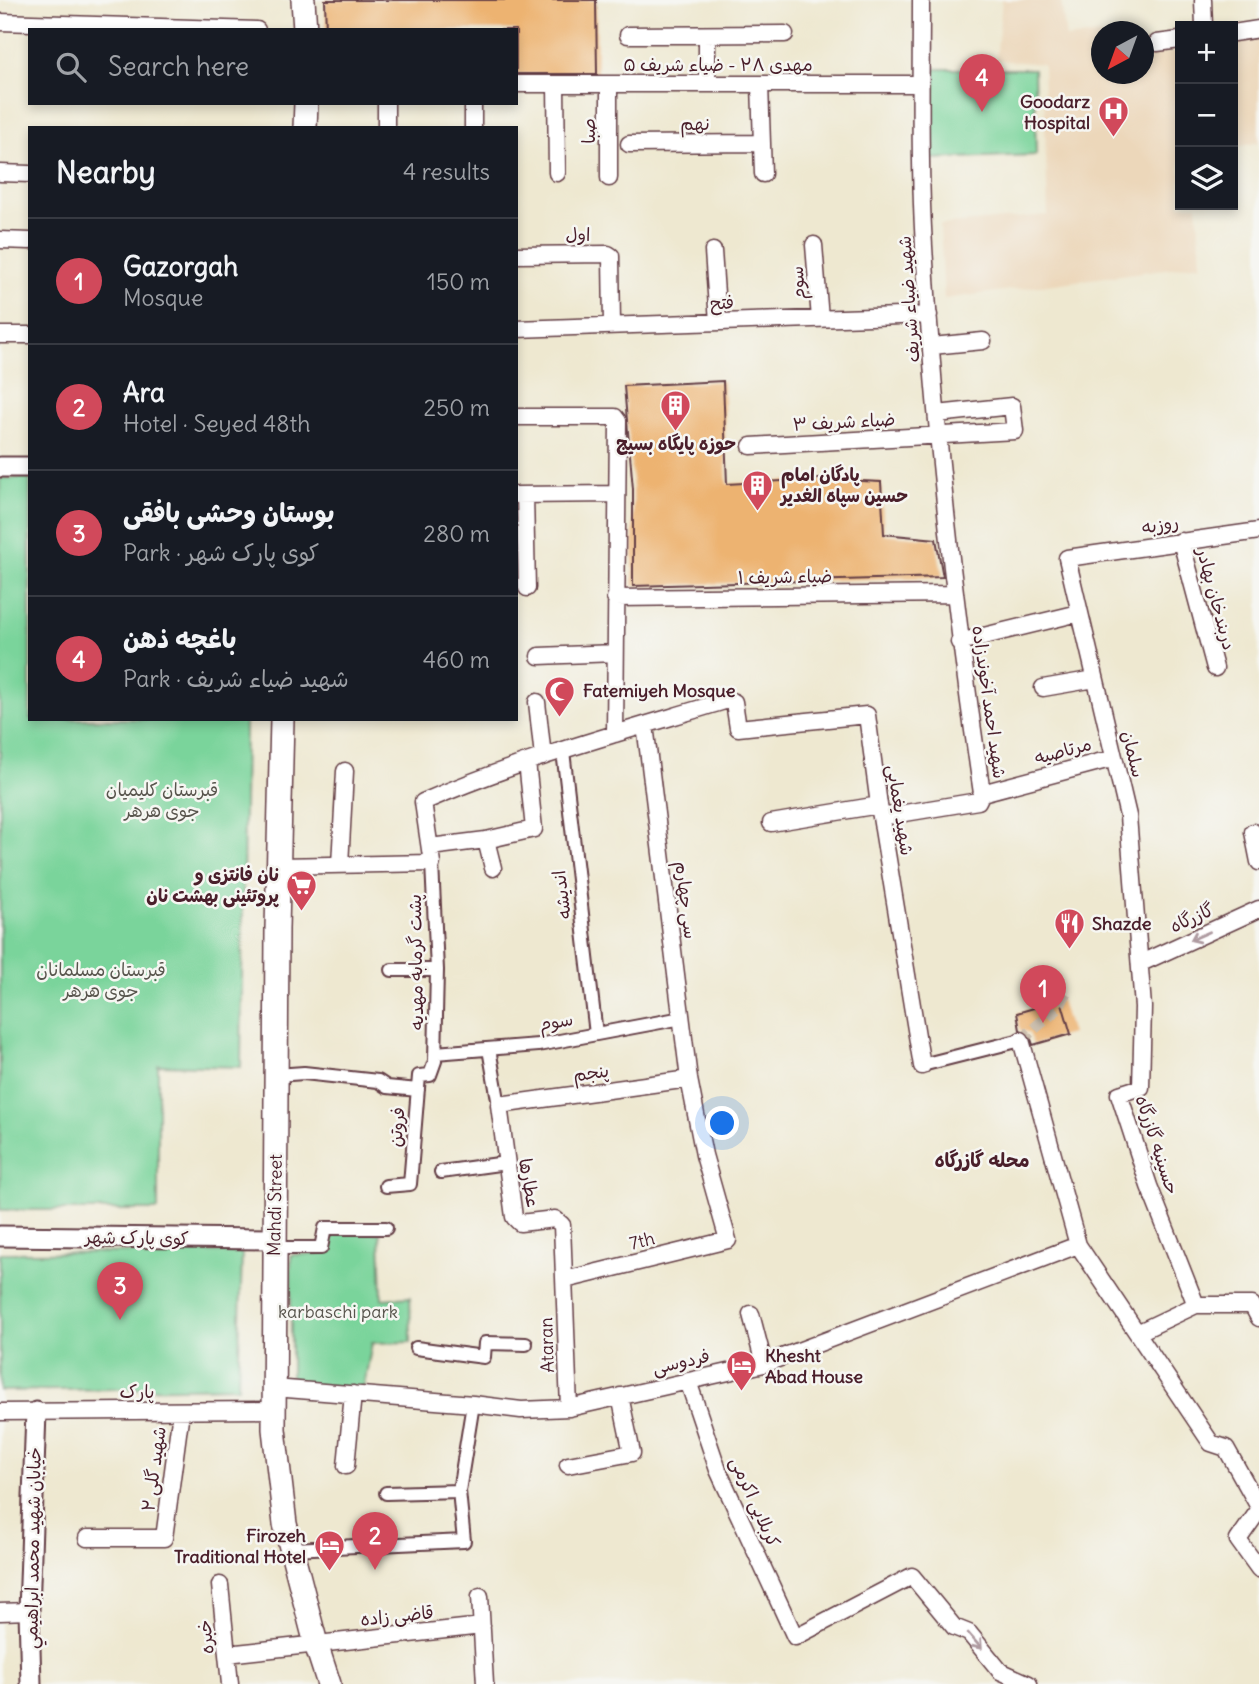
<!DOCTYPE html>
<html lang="en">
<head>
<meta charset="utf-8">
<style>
	:root { --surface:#171b24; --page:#20242c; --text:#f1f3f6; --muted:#9ea1a6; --line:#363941; --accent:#d1495b }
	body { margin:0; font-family:Delius,"Playpen Sans Arabic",sans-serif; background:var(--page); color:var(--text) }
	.controls { position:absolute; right:21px; top:21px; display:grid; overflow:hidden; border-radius:0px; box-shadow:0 4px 10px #0003 }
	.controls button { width:63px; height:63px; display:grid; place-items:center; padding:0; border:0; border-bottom:2px solid var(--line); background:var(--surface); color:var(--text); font:35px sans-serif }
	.compass { position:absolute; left:1091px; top:21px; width:63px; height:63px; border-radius:50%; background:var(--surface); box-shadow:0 4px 10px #0003; rotate:221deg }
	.you { position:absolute; left:723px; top:1124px; width:24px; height:24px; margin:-18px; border:5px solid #fff; border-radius:50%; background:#1a73e8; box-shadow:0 0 0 10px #1a73e833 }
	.badge { display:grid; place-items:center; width:46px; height:46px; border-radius:50%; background:var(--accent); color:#fff; font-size:23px; font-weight:700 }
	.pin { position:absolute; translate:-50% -58px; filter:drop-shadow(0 2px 4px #0008) }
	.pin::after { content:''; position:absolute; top:37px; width:24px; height:21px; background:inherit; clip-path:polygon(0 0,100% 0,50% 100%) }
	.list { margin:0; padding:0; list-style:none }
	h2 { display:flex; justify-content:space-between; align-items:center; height:91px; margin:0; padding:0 28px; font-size:30px }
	h2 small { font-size:23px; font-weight:400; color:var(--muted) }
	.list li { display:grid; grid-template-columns:46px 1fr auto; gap:21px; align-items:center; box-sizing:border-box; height:126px; padding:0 28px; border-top:2px solid var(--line) }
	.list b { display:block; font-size:26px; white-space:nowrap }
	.list p { margin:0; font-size:23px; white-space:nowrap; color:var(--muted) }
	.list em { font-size:23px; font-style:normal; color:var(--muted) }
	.icon { flex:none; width:38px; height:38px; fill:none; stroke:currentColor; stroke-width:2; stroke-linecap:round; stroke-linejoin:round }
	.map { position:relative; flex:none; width:1259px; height:1684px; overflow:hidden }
	.search { position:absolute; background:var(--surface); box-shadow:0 4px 10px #0003; left:28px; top:28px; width:490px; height:77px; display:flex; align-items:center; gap:18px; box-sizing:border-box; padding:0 24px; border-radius:0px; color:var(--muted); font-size:26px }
	.panel { position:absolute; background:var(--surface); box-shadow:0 4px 10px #0003; left:28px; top:126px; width:490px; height:595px; border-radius:0px }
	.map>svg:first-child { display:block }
	.built { fill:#ecd7ba }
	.green { fill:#7ad49b; stroke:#627a63; stroke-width:2 }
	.building { fill:#edb371 }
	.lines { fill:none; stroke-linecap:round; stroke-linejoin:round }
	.pedestrian-tunnel { stroke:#cdc0af; stroke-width:12; stroke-dasharray:12 6; stroke-linecap:butt }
	.pedestrian-casing { stroke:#633d44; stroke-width:16 }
	.minor-casing { stroke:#633d44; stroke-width:19 }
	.tertiary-casing { stroke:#633d44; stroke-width:23 }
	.secondary-casing { stroke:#633d44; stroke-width:26 }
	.pedestrian { stroke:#fff; stroke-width:12 }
	.minor { stroke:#fff; stroke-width:16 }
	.tertiary { stroke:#fff; stroke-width:19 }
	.secondary { stroke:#fff; stroke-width:23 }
	.oneway { stroke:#ae9aa0 }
	.labels { text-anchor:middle; stroke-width:5; stroke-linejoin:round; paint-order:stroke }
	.street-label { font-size:18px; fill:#4a1f2b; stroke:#f6f6f2 }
	.poi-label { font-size:18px; font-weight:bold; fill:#4a1f2b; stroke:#f6f6f2; text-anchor:start }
	.park-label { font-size:18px; fill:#58554d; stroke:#f6f6f2 }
	.neighbourhood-label { font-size:19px; font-weight:bold; fill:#4a1f2b; stroke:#f6f6f2 }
</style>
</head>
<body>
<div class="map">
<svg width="1259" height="1684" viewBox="0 0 1259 1684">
	<rect width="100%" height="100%" fill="#f6f6f2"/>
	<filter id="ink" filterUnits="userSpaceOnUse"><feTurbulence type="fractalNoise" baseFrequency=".0143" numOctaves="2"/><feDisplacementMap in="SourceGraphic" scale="14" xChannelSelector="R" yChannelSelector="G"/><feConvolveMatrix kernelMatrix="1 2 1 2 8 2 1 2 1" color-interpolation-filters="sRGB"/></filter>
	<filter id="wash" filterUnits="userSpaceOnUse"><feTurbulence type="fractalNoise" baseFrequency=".00686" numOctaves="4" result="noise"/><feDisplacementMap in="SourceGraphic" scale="28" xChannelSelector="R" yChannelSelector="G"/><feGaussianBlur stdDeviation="1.57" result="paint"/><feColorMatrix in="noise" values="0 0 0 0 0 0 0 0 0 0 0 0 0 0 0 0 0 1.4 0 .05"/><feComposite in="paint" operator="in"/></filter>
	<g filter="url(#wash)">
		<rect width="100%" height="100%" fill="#eee8d0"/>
		<path class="built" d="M1002 0H1061L1066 38 1101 34 1102 74H1144V44L1157 43 1159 54 1180 51V205H1197L1201 264 944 299 940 225 1048 215 1043 64 996 60Z
			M1259 39V142L1233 148V43Z"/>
		<path class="green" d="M928 69H1034L1036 155 930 159Z
			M0 478H30V719H245L241 1067 158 1065V1210H0Z
			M328 1231 380 1233 382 1299 410 1297 411 1342 372 1343 363 1391 291 1384V1255L324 1253Z
			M242 1252 238 1387 0 1391V1253Z"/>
		<g id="blocks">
			<path class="building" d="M325 0H596L597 74H516V30H326Z
				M723 381 727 484 821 479 881 482 884 534 936 539 943 577 633 586V489L624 386Z
				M1061 1000 1071 1034 1033 1045 1029 1033 1020 1030 1017 1013Z"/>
		</g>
	</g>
	<g filter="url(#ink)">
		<use href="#blocks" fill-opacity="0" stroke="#633d44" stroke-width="2"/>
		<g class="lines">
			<path class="pedestrian-tunnel" d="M1021 1040 1058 1008 1066 993"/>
			<defs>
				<path id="pedestrian" d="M563 751 596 1034
					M392 970H437
					M489 1049 499 1105
					M435 1053 538 1045 682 1018
					M922 1065 1021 1040
					M276 1075 304 1073 378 1081 387 1087 418 1090
					M441 1172 506 1163
					M386 1186 410 1184 419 1076 430 1075 435 1061 437 970 432 863
					M274 1248H321L325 1228H386
					M416 1348 484 1357 485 1343 526 1344
					M386 1493 459 1491
					M292 1549 464 1541 459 1491 473 1404"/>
				<path id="minor" d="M1203 0 1204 26
					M0 22 257 30
					M1233 33 1259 29
					M628 35 785 34
					M707 35V84
					M1157 43 1180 40
					M516 84H920
					M556 84 557 173
					M609 84V178
					M760 84 763 174
					M386 103V128
					M473 103V128
					M629 144 762 143
					M0 173 30 174
					M0 240 30 241
					M814 245 820 319
					M713 251 718 322
					M516 255 608 254 611 256 612 326
					M516 329 929 315
					M0 335H30
					M932 346 983 341
					M516 417H615L618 421 615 734
					M751 446 1015 431 1012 406 937 414
					M516 495 617 494
					M525 495 527 588
					M1181 541 1215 668
					M615 598 955 594
					M959 642 1079 613
					M539 656 615 653
					M1043 688 1095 679
					M537 702 543 757
					M982 793 1114 758
					M881 817 978 801 982 793C954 606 933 417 923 228 919 152 921 76 921 0
					M771 823 879 805
					M1253 832 1259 862
					M486 840 493 868
					M430 847 486 840 534 829 527 762
					M340 865 345 771
					M279 866 432 863 423 802C521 759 626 731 728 700L734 702 738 728 867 715 879 805 922 1066
					M1141 963 1259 909
					M1021 1040 1078 1245 1211 1443 1226 1448 1259 1507
					M565 1280 728 1240 704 1155 689 1079 645 725
					M1196 1305 1149 1186 1119 1094 1141 1087 1143 1007 1128 816 1067 558 1259 531
					M751 1314 764 1364
					M1137 1333 1196 1305H1252L1259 1318
					M688 1381 718 1470 795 1637 912 1576 954 1627 969 1633 1000 1671 1029 1684
					M274 1388 473 1404 521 1410 569 1408 764 1364 1078 1245
					M569 1408 562 1225 555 1219 520 1223 514 1217 499 1105 689 1079
					M0 1412 275 1410
					M568 1465 632 1453 620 1396
					M346 1466 353 1394
					M1259 1510 1238 1540 1259 1569
					M87 1538H164L181 1411
					M220 1585 230 1684
					M480 1596 485 1684
					M0 1612 29 1611
					M227 1654 482 1626"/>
				<path id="tertiary" d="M0 467H30
					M0 1236 274 1239
					M31 1684 29 1611 36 1412"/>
				<path id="secondary" d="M303 0 305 30
					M305 128 306 103
					M282 719 277 929 274 1429 285 1524 316 1644 329 1684"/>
			</defs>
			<use href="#pedestrian" class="pedestrian-casing"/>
			<use href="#minor" class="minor-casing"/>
			<use href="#tertiary" class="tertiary-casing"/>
			<use href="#secondary" class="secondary-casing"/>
			<use href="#pedestrian" class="pedestrian"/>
			<use href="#minor" class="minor"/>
			<use href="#tertiary" class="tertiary"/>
			<use href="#secondary" class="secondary"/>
		</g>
		<defs><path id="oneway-shaft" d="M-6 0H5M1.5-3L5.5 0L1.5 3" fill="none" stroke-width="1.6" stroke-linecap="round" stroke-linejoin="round" transform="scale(1.75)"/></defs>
		<g class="oneway">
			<use href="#oneway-shaft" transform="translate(1200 936) rotate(156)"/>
			<use href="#oneway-shaft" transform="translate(975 1641) rotate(49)"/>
		</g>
	</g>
	<defs>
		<symbol id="hospital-pin" viewBox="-11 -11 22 30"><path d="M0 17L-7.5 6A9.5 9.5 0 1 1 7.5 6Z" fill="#d1495b" stroke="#f6f6f2"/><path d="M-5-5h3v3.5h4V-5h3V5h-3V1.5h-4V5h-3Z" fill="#fff"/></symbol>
		<symbol id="building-pin" viewBox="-11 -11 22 30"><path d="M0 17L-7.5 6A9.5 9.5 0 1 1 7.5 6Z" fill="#d1495b" stroke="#f6f6f2"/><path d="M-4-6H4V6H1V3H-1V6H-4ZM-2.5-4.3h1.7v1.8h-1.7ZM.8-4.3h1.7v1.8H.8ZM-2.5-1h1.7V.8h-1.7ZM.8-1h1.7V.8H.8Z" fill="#fff"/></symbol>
		<symbol id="mosque-pin" viewBox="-11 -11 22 30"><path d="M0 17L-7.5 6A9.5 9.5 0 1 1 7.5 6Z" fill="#d1495b" stroke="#f6f6f2"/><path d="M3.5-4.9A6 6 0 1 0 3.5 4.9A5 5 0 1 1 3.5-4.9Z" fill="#fff"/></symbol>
		<symbol id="supermarket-pin" viewBox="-11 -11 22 30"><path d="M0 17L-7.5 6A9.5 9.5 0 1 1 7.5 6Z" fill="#d1495b" stroke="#f6f6f2"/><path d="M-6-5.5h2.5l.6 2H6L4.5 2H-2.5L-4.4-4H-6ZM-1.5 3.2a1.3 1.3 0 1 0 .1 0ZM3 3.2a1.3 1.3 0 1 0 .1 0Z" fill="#fff"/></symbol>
		<symbol id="restaurant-pin" viewBox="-11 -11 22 30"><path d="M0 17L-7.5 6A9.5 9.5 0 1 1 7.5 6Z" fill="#d1495b" stroke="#f6f6f2"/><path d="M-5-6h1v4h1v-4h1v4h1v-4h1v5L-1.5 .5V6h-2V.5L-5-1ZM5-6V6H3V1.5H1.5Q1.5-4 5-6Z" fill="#fff"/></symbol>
		<symbol id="hotel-pin" viewBox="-11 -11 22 30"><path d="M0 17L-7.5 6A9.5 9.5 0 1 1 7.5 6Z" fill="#d1495b" stroke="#f6f6f2"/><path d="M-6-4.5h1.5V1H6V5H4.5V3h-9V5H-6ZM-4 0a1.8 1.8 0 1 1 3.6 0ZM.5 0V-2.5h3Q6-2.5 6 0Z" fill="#fff"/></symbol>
	</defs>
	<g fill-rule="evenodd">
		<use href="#hospital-pin" x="1096" y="94" width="35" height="47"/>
		<use href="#building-pin" x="658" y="388" width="35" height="47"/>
		<use href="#building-pin" x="740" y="468" width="35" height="47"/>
		<use href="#mosque-pin" x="542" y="674" width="35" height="47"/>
		<use href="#supermarket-pin" x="284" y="868" width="35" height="47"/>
		<use href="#restaurant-pin" x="1052" y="906" width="35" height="47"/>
		<use href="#hotel-pin" x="724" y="1348" width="35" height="47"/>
		<use href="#hotel-pin" x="312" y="1528" width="35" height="47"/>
	</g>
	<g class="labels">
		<g class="street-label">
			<text x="718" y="71">مهدی ۲۸ - ضیاء شریف ۵</text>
			<text x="695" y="130">نهم</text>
			<text transform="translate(589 131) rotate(-90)" y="6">صبا</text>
			<text x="578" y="241">اول</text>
			<text transform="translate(798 283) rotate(-94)" y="6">سوم</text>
			<text transform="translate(909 299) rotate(-94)" y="6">شهید ضیاء شریف</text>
			<text transform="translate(722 303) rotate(-2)" y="6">فتح</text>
			<text transform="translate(844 422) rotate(-3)" y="6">ضیاء شریف ۳</text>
			<text transform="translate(1160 525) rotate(-9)" y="6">روزبه</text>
			<text transform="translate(785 577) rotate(-1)" y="6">ضیاء شریف ۱</text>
			<text transform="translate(1216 599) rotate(75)" y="6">دربندخان بهادر</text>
			<text transform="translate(989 702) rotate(82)" y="6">شهید احمد آخوندزاده</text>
			<text transform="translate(1063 751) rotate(-15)" y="6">مرتاصیه</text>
			<text transform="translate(1133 754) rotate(76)" y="6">سلمان</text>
			<text transform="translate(900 810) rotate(81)" y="6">شهید یغمایی</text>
			<text transform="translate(562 895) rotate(-97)" y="6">اندیشه</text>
			<text transform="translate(686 900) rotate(83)" y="6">سی چهارم</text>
			<text transform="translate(1192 918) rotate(-24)" y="6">گازرگاه</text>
			<text transform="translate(416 962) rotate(-91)" y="6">پشت گرمابه مهدیه</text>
			<text transform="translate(556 1022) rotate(-10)" y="6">سوم</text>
			<text transform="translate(591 1073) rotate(-8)" y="6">پنجم</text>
			<text transform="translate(397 1127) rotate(-85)" y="6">فروتن</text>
			<text transform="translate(1157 1145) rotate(72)" y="6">حسینیه گازرگاه</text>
			<text transform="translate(529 1183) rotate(80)" y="6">عطارها</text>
			<text transform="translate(275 1205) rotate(-89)" y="6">Mahdi Street</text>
			<text transform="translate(137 1238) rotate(1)" y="6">کوی پارک شهر</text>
			<text transform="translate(642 1241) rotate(-14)" y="6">7th</text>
			<text transform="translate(547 1345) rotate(-92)" y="6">Ataran</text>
			<text transform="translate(681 1362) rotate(-13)" y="6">فردوسی</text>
			<text x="137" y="1398">پارک</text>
			<text transform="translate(154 1469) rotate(-82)" y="6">شهید گلی ۲</text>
			<text transform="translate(755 1502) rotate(66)" y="6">کربلایی اکرمی</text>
			<text transform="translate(33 1548) rotate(-89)" y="6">خيابان شهيد محمد ابراهيمي</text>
			<text transform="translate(397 1616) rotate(-6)" y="6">قاضی زاده</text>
			<text transform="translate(206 1637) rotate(-96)" y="6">خبره</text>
		</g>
		<g class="poi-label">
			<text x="1090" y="108" text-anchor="end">Goodarz<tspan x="1090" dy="21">Hospital</tspan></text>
			<text x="676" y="450" text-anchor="middle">حوزه پایگاه بسیج</text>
			<text x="781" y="481">پادگان امام<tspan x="781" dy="21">حسین سپاه الغدیر</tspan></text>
			<text x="583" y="697">Fatemiyeh Mosque</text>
			<text x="279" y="881" text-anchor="end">نان فانتزی و<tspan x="279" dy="21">پروتئینی بهشت نان</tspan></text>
			<text x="1092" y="930">Shazde</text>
			<text x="765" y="1362">Khesht<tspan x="765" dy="21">Abad House</tspan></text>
			<text x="306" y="1542" text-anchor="end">Firozeh<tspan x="306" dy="21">Traditional Hotel</tspan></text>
		</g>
		<g class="park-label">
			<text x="162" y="796">قبرستان کلیمیان<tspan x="162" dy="21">جوی هرهر</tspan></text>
			<text x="101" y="976">قبرستان مسلمانان<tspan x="101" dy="21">جوی هرهر</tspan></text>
			<text x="338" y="1318">karbaschi park</text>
		</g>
		<g class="neighbourhood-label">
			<text x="982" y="1167">محله گازرگاه</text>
		</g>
	</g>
</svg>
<div class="controls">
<button>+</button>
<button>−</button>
<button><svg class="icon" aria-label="layers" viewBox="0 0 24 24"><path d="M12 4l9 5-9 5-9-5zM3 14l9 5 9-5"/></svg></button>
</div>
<svg class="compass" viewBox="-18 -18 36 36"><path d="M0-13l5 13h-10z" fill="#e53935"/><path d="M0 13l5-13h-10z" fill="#9ea1a6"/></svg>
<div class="you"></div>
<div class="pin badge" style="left:1043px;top:1023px">1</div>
<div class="pin badge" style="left:375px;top:1570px">2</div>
<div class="pin badge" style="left:120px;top:1320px">3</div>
<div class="pin badge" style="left:982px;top:112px">4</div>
<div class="search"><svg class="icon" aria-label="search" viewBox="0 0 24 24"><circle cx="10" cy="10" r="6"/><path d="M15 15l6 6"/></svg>Search here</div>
<section class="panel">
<h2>Nearby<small>4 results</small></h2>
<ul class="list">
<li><span class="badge">1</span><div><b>Gazorgah</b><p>Mosque</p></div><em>150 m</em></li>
<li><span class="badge">2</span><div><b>Ara</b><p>Hotel · Seyed 48th</p></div><em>250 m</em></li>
<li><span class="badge">3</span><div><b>بوستان وحشی بافقی</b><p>Park · کوی پارک شهر</p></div><em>280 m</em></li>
<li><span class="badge">4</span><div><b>باغچه ذهن</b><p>Park · شهید ضیاء شریف</p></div><em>460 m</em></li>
</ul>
</section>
</div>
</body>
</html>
